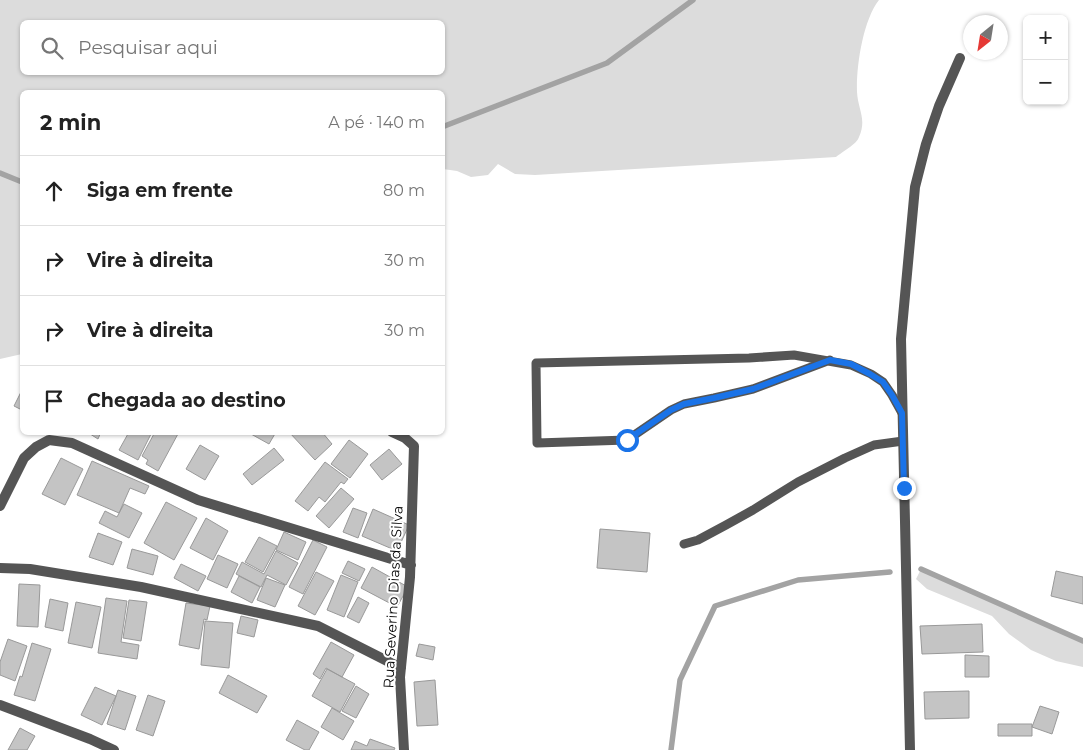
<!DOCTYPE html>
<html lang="pt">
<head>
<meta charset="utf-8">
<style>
	:root { --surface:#fff; --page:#f2f2f2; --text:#222; --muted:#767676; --line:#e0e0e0 }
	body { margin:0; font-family:Montserrat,sans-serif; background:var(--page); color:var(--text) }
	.controls { position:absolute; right:15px; top:15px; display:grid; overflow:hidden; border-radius:8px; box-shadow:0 1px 4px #0004 }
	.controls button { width:45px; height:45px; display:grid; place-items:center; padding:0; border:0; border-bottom:1px solid var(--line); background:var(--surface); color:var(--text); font:25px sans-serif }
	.compass { position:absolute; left:963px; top:15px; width:45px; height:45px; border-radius:50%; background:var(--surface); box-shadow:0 1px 4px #0004; rotate:210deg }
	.stop { position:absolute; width:15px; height:15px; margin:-11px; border:4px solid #1a73e8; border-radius:50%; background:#fff }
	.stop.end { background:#1a73e8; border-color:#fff; box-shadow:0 1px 5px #0008 }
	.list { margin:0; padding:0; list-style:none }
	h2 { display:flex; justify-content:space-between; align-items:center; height:65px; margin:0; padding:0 20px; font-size:21px }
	h2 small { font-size:16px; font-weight:400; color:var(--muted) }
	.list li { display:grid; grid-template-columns:32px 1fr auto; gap:15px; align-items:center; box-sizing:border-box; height:70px; padding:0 20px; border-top:1px solid var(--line) }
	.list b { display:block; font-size:19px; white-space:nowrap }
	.list em { font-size:16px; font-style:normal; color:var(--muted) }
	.icon { flex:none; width:28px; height:28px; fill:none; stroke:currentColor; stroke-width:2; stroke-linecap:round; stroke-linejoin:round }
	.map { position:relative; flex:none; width:1083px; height:750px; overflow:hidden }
	.search { position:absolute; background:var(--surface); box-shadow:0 1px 4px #0004; left:20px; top:20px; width:425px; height:55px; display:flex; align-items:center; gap:12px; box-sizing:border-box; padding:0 18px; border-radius:8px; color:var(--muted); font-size:19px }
	.panel { position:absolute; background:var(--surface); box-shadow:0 1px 4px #0004; left:20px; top:90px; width:425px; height:345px; border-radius:8px }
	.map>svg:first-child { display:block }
	.green { fill:#dcdcdc; fill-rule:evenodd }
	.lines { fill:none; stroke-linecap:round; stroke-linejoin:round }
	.stream { stroke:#a3a3a3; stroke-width:5.5 }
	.building { fill:#c4c4c4; stroke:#999 }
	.lane { stroke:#555; stroke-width:9 }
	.street { stroke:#555; stroke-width:10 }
	.route { stroke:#1a73e8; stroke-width:6 }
	.labels { text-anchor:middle; stroke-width:4; stroke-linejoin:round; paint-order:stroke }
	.street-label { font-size:14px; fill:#000; stroke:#fff }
</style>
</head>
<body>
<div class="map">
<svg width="1083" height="750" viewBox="0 0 1083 750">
	<rect width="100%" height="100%" fill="#fff"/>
	<path class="green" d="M0 0H879C863 20 856 67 857 92 858 110 867 119 859 137 857 144 842 152 836 157L535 175 515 174 498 164 488 175 471 177 457 171 443 169 442 92H22V354L0 359ZM22 22H442V72H22Z
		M921 569 1083 641V667L1056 661 1031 650 1009 634 992 616 927 589 916 579Z"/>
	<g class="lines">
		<path class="stream" d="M442 127 607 63 693 0
			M0 173 22 182
			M921 569 1083 641
			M671 750 680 680 715 606 798 580 890 572"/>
	</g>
	<path class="building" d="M22 390V410L14 406Z
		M87 432H101L98 439Z
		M129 432H152L138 460 119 450Z
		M155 432H179L158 471 146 464 148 460 142 456Z
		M252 432H276L269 444 251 434Z
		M289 432H322L332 444 315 460Z
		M349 440 368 454 350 478 331 464Z
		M200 445 219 456 205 480 186 469Z
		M274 448 284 460 252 485 243 474Z
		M389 449 402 464 382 480 370 465Z
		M61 458 83 469 65 505 42 494Z
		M92 461 149 486 145 494 130 488 119 513 77 495Z
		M325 462 348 479 344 484 341 482 325 502 319 497 308 511 295 501Z
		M341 488 354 499 329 528 316 516Z
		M166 502 197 518 174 560 144 543Z
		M124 504 142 513 129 538 99 523 105 511 117 517Z
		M353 508 367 513 358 538 343 532Z
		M373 509 409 525 397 551 362 536Z
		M206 518 228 531 213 560 190 548Z
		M600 529 650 533 647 572 597 568Z
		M284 532 306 542 298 560 276 550Z
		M98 533 122 542 113 565 89 557Z
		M259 537 277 546 263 572 245 562Z
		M313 540 327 547 303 594 289 587Z
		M132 549 158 556 153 575 127 568Z
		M276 551 298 563 286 585 267 575 261 587 236 574 242 562 264 574Z
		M218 555 238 564 227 588 207 579Z
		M348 561 365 569 359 581 342 573Z
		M181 564 206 576 198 591 174 578Z
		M372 567 408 587 397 607 361 588Z
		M1056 571 1083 577V604L1051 596Z
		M316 572 334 581 315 615 298 606Z
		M341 575 358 582 344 617 327 610Z
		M239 576 260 587 252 603 231 592Z
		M266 578 285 585 275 607 257 600Z
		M19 584 40 585 38 627 17 626Z
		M358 597 369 603 359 623 347 617Z
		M106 598 127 601 121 642 139 645 137 659 98 653Z
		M50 599 68 603 63 631 45 627Z
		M129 600 147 602 141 641 123 638Z
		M76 602 101 607 92 648 68 643Z
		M186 603 210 606 207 620 204 619 199 649 179 645Z
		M241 616 258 620 254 637 237 633Z
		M205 621 233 623 229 668 201 665Z
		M982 624 983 652 922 654 920 626Z
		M8 639 27 646 15 681 0 675V662Z
		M331 642 354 655 342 677 326 668 320 679 313 674Z
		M32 643 51 649 35 701 14 695 20 676 22 677Z
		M419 644 435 647 433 660 416 656Z
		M965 655 989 656V677H965Z
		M327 669 355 684 340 712 312 696Z
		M228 675 267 696 257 713 219 693Z
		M435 680 438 725 417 726 414 682Z
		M356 686 369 694 356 718 342 711Z
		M95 687 116 696 102 725 81 715Z
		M118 690 136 696 125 730 107 724Z
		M969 691V718L925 719 924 692Z
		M148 695 165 701 153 736 136 730Z
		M1040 706 1059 712 1052 734 1032 727Z
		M332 708 354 721 343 740 321 727Z
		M297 720 319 732 309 750H305L286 740Z
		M998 724H1032V736H998Z
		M20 728 35 736 27 750H8Z
		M370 739 395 748 394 750H351L355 741 367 746Z"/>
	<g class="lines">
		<path class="lane" d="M830 360 753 389 714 398 684 404 671 410 627 440 537 443 536 363 749 358 794 355 851 365 871 374 883 382 892 395 902 413
			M684 544 698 540 726 525 753 510 798 482 845 458 874 445 903 441"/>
		<path class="street" d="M392 432 405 438 414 446 410 577 400 677 404 750
			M0 506 24 458 36 447 49 440 72 443 198 500 411 565
			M0 568 30 569 141 587 318 626 401 668
			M0 705 90 739 114 750
			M910 750 901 339 915 187 926 144 939 106 960 58"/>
	</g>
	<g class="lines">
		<path class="route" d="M627 440 671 410 684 404 714 398 753 389 830 360 851 364 870 374 883 382 892 395 902 413 904 488"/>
	</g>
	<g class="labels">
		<g class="street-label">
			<text transform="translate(393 597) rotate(-87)" y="5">Rua Severino Dias da Silva</text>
		</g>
	</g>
</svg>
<div class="controls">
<button>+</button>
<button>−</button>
</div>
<svg class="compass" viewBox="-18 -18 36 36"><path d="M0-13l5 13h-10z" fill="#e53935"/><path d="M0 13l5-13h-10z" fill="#767676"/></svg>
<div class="stop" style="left:627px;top:440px"></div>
<div class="stop end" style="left:904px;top:488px"></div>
<div class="search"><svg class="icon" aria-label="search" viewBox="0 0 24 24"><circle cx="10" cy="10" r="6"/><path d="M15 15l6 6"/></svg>Pesquisar aqui</div>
<section class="panel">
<h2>2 min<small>A pé · 140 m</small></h2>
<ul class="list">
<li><svg class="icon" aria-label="ahead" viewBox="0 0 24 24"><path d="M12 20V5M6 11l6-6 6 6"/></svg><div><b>Siga em frente</b></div><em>80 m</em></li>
<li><svg class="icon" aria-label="right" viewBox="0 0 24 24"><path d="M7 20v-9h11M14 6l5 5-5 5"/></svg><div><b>Vire à direita</b></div><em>30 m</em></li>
<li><svg class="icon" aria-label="right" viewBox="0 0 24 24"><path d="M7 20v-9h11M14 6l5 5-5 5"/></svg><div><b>Vire à direita</b></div><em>30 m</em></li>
<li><svg class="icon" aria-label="arrive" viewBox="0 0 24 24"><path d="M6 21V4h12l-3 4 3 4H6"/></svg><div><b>Chegada ao destino</b></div></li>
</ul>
</section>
</div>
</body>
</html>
